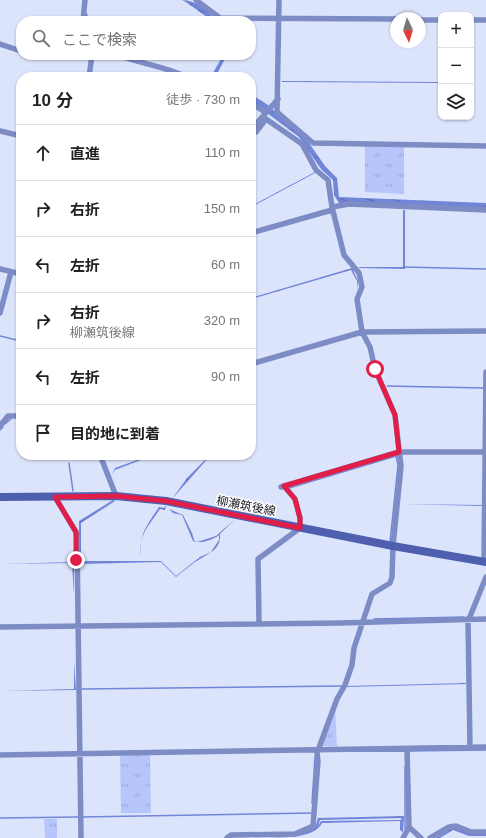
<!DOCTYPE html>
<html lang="ja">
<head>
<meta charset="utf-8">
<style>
	:root { --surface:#fff; --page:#f2f2f2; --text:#222; --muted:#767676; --line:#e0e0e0 }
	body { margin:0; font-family:Arial,"Noto Sans JP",sans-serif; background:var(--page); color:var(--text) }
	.controls { position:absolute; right:12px; top:12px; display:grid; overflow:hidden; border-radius:8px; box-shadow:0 1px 3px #0004 }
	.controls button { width:36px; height:36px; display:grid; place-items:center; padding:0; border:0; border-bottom:1px solid var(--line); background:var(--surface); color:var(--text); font:20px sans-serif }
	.compass { position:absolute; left:390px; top:12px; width:36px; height:36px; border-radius:50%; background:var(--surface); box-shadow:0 1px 3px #0004; rotate:175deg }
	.stop { position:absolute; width:12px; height:12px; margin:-9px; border:3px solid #e11d48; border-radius:50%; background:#fff }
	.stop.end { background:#e11d48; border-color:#fff; box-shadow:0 1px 4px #0008 }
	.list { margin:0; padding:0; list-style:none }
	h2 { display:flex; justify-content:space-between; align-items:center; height:52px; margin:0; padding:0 16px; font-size:17px }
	h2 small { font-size:13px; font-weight:400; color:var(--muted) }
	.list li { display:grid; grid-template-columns:26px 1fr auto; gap:12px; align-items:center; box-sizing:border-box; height:56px; padding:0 16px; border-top:1px solid var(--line) }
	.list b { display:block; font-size:15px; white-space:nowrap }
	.list p { margin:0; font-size:13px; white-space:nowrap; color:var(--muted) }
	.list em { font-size:13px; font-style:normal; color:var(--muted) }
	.icon { flex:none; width:22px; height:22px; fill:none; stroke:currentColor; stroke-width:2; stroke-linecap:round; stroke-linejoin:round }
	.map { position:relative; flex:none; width:486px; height:838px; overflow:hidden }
	.search { position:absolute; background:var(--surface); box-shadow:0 1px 3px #0004; left:16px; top:16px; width:240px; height:44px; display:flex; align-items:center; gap:10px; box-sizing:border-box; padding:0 14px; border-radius:16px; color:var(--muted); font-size:15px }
	.panel { position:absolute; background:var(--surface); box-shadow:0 1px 3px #0004; left:16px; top:72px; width:240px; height:388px; border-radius:16px }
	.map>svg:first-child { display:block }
	.grass { fill:url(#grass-tufts) }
	.water { fill:url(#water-ripples); fill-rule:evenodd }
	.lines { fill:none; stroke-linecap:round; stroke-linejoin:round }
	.stream { stroke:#7185d9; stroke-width:1.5 }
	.street { stroke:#7d8cc4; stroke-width:5.5 }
	.secondary { stroke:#4e5fb0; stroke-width:8 }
	.route { stroke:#e11d48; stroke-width:5 }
	.labels { text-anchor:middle; stroke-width:3; stroke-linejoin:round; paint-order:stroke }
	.street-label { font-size:12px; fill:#171a22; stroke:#fff }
</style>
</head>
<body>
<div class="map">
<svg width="486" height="838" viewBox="0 0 486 838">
	<defs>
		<pattern id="grass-tufts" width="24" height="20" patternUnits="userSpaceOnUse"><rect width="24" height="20" fill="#b6c5fc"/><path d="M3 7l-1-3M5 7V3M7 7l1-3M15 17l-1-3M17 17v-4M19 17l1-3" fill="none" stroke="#9ca9d8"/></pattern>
		<pattern id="water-ripples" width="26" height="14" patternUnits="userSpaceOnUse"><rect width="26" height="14" fill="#7185d9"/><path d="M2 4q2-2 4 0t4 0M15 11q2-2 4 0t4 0" fill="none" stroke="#5c6cb0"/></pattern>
	</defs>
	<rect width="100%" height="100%" fill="#dce4fc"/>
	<path class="grass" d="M365 146 404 147V194L365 192Z
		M335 706 337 746H321Z
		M122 755H150L151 813H121L120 757Z
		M44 819H57V838H45Z"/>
	<path class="water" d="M182 0C197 0 208 12 218 21 209 21 192 5 182 0Z
		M223 55H227L217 74 219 77H214L213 73Z
		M282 81 441 82V83L282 82Z
		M251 94 268 105 309 143 325 166 337 178 339 197 486 203V208L339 203 334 195 333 180 321 169 299 137 251 101Z
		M315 172V173L251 207V206Z
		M403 210H405V269L359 268V267H403Z
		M352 268 358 281V291L357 281 351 270 251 299V298Z
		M151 455H154L115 470 112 475 115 468Z
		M210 455H211L172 499 187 478Z
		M113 500 115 501 81 523V558H79V521Z
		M400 504 483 505V506Z
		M166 505 165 510 160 509 146 529 141 540 140 557C140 532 146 527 159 507L164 508Z
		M169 509 183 515 192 533 194 540 197 542 216 536 235 519 220 534C221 549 211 552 200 559 191 564 184 571 176 577L161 562 80 564 81 561H161L176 576 200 557 211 552 219 540V535C212 540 202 544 193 541L182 515 173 513Z
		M74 562V595L72 563 0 564Z
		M74 661 76 690 0 691 74 689Z
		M466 683V684L347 687V686Z
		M404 816 403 832 400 830V821L322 823C315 838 283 838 267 838L292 837 315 828 318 818ZM401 818 402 830 401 820 321 821 318 826 320 820Z
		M452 828 486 834V836H469L453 830 440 838H436Z"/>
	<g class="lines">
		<path class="stream" d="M86 19 87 14
			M404 267 486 269
			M0 336 21 341
			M387 386 484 388
			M5 424 11 419
			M0 430 3 427
			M69 463 73 491
			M289 488 396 456 398 465 390 542
			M374 619 464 617
			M82 689 344 686
			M408 751 486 750
			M405 767V829
			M312 803 315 757
			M82 817 311 813
			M0 818 78 817"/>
		<path class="street" d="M196 0 220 18 396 19
			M279 0 277 112 313 143 486 146
			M420 20H441
			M471 20H486
			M83 21 85 0
			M0 44 21 51
			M118 55C141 64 165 66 187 77
			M89 77 92 55
			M251 103 265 112
			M251 130 256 132 266 119 302 144 316 170 328 180 332 207 349 204 486 210
			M251 130 278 99
			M0 131 21 136
			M251 233 332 210
			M0 269 21 274
			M0 313 11 272
			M251 364 362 332 486 331
			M0 426 8 416H21
			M100 455 116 496
			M281 487 399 452H486
			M55 497 76 532 77 539 81 838
			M484 562 486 372
			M468 619 470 748
			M469 619 486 577
			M259 623 258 559 300 528V518L295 499 284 486
			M0 627 340 623 486 619
			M0 755 486 747
			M409 827 421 838
			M227 838 231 835 295 834 313 826 318 761 317 753 337 699 345 685 352 665 354 648 372 594 390 583 392 577 393 546 401 466 395 415 375 369 370 347 362 332 357 299 362 287 359 273 344 255 332 207
			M403 838 409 827 407 749
			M430 838 449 827 456 826 471 832H486"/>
		<path class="secondary" d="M0 497 116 496 166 501 393 546 486 562"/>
	</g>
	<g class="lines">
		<path class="route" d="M76 560V532L55 497 116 496 166 501 300 528V518L295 499 284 486 399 452 395 415 375 369"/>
	</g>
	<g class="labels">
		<g class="street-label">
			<text transform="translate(246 506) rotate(11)" y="4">柳瀬筑後線</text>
		</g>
	</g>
</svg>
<div class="controls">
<button>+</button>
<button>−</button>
<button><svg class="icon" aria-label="layers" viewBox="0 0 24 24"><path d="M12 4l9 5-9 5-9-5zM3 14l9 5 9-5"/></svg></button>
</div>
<svg class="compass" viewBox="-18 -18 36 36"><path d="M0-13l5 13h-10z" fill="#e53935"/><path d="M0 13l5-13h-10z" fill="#767676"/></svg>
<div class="stop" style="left:375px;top:369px"></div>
<div class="stop end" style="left:76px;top:560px"></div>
<div class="search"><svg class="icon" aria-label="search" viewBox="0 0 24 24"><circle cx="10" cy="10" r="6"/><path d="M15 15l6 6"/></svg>ここで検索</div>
<section class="panel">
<h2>10 分<small>徒歩 · 730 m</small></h2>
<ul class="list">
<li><svg class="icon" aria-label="ahead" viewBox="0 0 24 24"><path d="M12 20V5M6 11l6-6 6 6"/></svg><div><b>直進</b></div><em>110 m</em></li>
<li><svg class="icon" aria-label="right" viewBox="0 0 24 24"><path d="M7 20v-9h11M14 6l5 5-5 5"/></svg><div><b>右折</b></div><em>150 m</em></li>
<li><svg class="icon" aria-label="left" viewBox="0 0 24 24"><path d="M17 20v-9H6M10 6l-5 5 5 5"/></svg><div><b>左折</b></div><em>60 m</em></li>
<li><svg class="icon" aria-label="right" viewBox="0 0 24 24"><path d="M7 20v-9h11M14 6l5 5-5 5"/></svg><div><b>右折</b><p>柳瀬筑後線</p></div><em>320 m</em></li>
<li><svg class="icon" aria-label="left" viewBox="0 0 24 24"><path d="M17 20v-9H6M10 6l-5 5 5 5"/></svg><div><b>左折</b></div><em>90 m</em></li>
<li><svg class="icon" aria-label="arrive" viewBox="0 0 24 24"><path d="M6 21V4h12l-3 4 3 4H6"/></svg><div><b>目的地に到着</b></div></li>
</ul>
</section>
</div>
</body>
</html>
